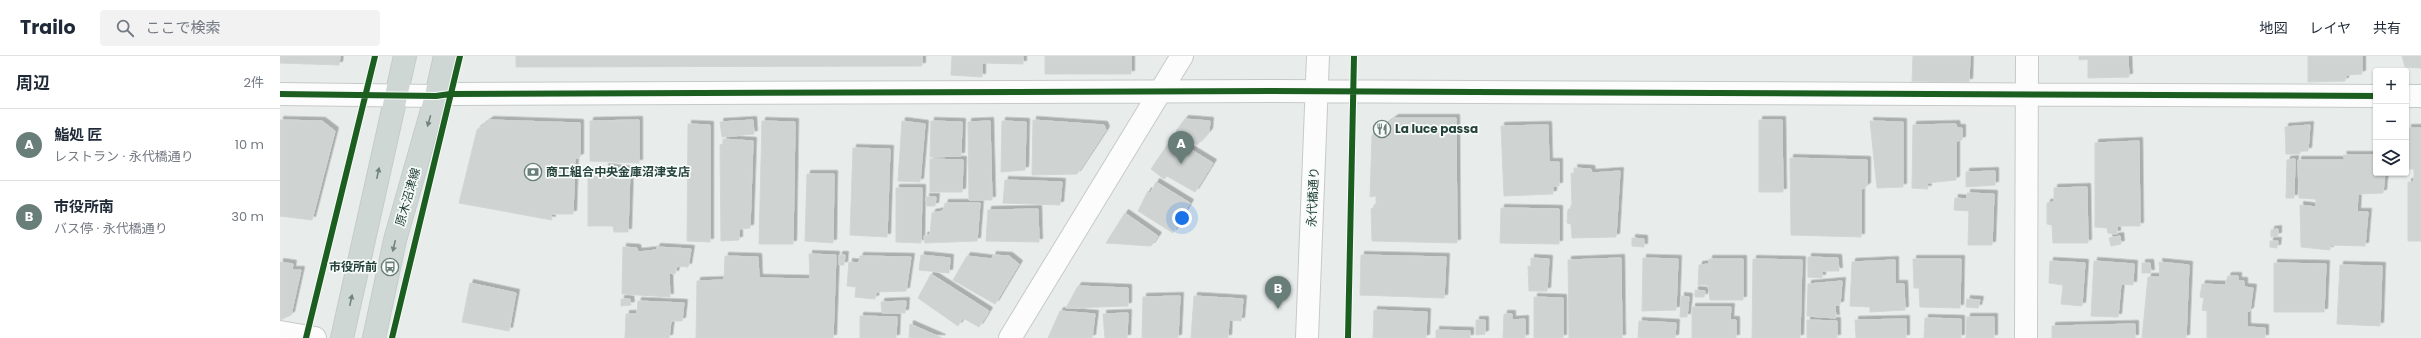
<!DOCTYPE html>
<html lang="ja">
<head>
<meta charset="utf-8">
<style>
	:root { --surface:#fff; --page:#f2f2f3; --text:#1f2937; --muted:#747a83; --line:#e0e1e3; --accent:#697e78 }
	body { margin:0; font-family:Poppins,"Noto Sans JP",sans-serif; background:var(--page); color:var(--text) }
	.controls { position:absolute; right:12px; top:12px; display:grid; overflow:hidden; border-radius:4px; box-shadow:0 1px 3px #0004 }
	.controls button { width:36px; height:36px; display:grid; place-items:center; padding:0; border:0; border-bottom:1px solid var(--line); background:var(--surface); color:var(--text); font:20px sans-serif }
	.you { position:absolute; left:902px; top:162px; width:14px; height:14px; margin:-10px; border:3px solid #fff; border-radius:50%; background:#1a73e8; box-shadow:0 0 0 6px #1a73e833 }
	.badge { display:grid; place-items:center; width:26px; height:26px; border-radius:50%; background:var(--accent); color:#fff; font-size:13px; font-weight:700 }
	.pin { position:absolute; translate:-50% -33px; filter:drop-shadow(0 1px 2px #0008) }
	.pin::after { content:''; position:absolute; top:21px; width:14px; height:12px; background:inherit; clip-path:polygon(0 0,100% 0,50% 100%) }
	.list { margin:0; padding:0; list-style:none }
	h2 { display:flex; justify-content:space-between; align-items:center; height:52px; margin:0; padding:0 16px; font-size:17px }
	h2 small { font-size:13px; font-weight:400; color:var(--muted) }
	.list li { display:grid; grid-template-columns:26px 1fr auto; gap:12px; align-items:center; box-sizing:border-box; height:72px; padding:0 16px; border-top:1px solid var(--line) }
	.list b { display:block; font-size:15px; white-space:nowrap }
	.list p { margin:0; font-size:13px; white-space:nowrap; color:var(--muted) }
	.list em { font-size:13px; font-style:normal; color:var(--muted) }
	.icon { flex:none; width:22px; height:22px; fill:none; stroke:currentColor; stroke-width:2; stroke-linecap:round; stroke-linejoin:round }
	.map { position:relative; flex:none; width:2141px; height:282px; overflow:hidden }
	header { display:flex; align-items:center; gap:24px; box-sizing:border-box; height:56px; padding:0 20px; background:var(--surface); border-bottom:1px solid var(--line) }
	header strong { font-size:19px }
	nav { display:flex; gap:22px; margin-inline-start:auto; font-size:14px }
	.search { width:280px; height:36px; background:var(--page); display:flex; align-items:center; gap:10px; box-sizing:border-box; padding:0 14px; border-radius:4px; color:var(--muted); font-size:15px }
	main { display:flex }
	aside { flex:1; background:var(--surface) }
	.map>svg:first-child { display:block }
	.building { fill:#cfd4d2; stroke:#d1d6d4; filter:url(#shadow) }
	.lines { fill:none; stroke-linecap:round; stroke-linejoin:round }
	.minor-casing { stroke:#c5cac8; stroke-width:24 }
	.major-casing { stroke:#c3ccc9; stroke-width:24 }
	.minor { stroke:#fcfcfc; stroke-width:22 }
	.major { stroke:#cfd7d5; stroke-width:22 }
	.cycleway-casing { stroke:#f7fbf9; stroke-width:8 }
	.cycleway { stroke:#1b5e20; stroke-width:6 }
	.oneway { fill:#718580 }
	.labels { text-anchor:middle; stroke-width:3.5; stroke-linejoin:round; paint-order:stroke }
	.poi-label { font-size:12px; font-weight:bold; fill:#24423a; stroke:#f7fbf9; text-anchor:start }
	.street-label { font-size:12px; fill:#24423a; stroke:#f7fbf9 }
</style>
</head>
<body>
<header>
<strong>Trailo</strong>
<div class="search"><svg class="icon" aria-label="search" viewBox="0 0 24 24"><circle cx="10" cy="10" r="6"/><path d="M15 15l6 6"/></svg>ここで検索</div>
<nav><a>地図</a><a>レイヤ</a><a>共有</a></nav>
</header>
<main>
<aside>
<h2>周辺<small>2件</small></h2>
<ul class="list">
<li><span class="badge">A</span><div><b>鮨処 匠</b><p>レストラン · 永代橋通り</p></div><em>10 m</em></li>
<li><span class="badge">B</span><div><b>市役所南</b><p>バス停 · 永代橋通り</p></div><em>30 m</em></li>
</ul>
</aside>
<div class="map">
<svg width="2141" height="282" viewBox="0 0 2141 282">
	<defs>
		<filter id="shadow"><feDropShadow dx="3.5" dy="-3.5" stdDeviation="0" flood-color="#0004"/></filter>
	</defs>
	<rect width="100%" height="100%" fill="#e8edeb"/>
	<path class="building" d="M0 0H60L59 9 0 7Z
		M236 0H642V10L236 11Z
		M672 0H743V8L702 7V21L671 19Z
		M765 0H851V18H765Z
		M1633 0H1690L1689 26 1632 25Z
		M1799 0H1848L1849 21 1808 22V3L1799 4Z
		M2028 0H2082V18L2066 19 2065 25 2028 26Z
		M2122 0H2141V12L2125 11Z
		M1115 62H1176L1177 187 1092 185 1091 153 1096 150V140L1090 141 1092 79Z
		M905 63 930 65 929 76 917 89 896 75Z
		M0 64 42 65 55 75 32 164 0 160Z
		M210 64 300 67V101L295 103 293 158H271L272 164 179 147 197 74Z
		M359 64V107L310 105V65Z
		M473 64 474 78 442 81 440 66Z
		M753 64 824 69 826 74 797 118 752 119Z
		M1479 64H1502L1503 136H1479Z
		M482 65 515 66 513 188H479Z
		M622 65 645 68 640 126 618 125Z
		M651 65 682 66 681 100 650 101Z
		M710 65 712 144H689L688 66Z
		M722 65 746 66 745 114 721 116Z
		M1590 65 1623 66V131L1597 132Z
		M408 68 430 69V186L407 185Z
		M1676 68 1677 72H1682V84L1676 85V124L1647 127 1648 133 1632 132 1633 69Z
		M1268 69 1269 106H1279V130H1273V138L1224 140 1221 70Z
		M2030 69 2028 95H2020V98H2006L2005 71Z
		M2128 72H2141V185H2128V126H2134V113H2128Z
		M892 82 933 107 915 136 887 120 884 123 871 113Z
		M443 83 473 85 470 172 459 173V184L441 185 440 89 443 88Z
		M1859 85 1860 170H1837V178L1828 177 1827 172 1815 171V87Z
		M573 92 610 93 607 181 570 179Z
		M2063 99H2096V117H2105L2103 137 2078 138 2077 156H2088L2085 190 2050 189V194L2021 191 2020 149 2036 151V143L2019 142 2018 104H2065Z
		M1510 102 1587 104V130L1581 134V181L1511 179Z
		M650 103 683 104 682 136H650Z
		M2015 103 2014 142H2006L2007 104Z
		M325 111 350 114 348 176H334L333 170H308V116L326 117Z
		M1294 112 1311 113 1312 117 1340 115 1336 181 1292 182 1291 168 1287 167 1288 153H1292L1291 117 1295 118Z
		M1715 115V129L1686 131V116Z
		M527 118H554L553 187 525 185Z
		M725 124 782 126 780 149 723 147Z
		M876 126 910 147 893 177 858 155 868 135 870 138Z
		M1807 131 1808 187H1773L1772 169 1767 168V147L1774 146V132Z
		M616 132H642L641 187 616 186Z
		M1687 137 1714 138 1712 189H1688L1689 155 1674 154 1675 142 1687 143Z
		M646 141H656L655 150H647Z
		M665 147H700L697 185 645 187 644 180 650 179 652 157 663 155Z
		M1221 152 1279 153V188L1220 187Z
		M758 153 759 186 706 185 708 154Z
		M845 157 878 180 871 190 826 187Z
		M1998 173V180L1991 181V174Z
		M1840 180 1841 188 1831 190 1829 182Z
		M1352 182 1364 183V191L1352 190Z
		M1990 185H1998L1997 192 1990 191Z
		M343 191 357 192 358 196 376 194 377 191 411 193 408 211 397 210 395 218 389 217 390 241 342 238Z
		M529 198 556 199 553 282H416L417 225 444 224 445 200 478 201 479 222 530 223Z
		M559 199H565L564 209H559Z
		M641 199 670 202 669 217 639 214Z
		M713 199 729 200 739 208 715 248 673 224 687 200 712 203Z
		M1081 199 1166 201 1164 242 1080 239Z
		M580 200 631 201 626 235 596 236 595 243 575 241 576 231 567 230 569 206 579 207Z
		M1528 201 1558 202 1559 215H1542V222L1528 221Z
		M1251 202 1269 203 1267 235H1249L1248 210 1251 211Z
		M1341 202 1342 282H1289L1288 204Z
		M1363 202 1398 203 1396 254 1362 255Z
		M1429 203H1463V244H1430L1428 229H1418L1419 209 1429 208Z
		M1473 203 1522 204 1520 282H1472Z
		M1633 203H1681L1680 252 1640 251 1639 232H1634Z
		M1615 204V228H1624L1625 254 1590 256V251L1570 250 1572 206Z
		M1770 205 1805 207 1802 250 1781 248 1783 229 1769 227Z
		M1814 205 1854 208 1853 229 1841 228 1838 261 1811 260Z
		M0 206 13 208 12 214H21L11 259 0 264Z
		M1879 206 1909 209 1906 282H1862L1868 221H1880Z
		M1862 207H1870L1871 217H1862Z
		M1994 207 2046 208 2044 256H1994Z
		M2060 209 2102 210 2100 270 2057 268Z
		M651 218 709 255 699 271 683 262 678 270 638 242Z
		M1948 220H1958V225H1964V231L1973 232 1970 255 1967 256V271L1985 272V282H1927V255L1922 254 1924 242 1920 241 1922 228 1945 229Z
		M1562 225 1560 249H1555L1556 262 1527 260 1528 228Z
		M190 227 236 237 229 275 182 266Z
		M798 230 848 232V250L786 252Z
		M1415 234 1425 235 1424 241H1415Z
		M900 240 898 282H862L863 241Z
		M914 240 963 243 961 265 949 264 948 282H911Z
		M1401 240 1409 241 1407 261H1400Z
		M1254 241 1283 242V282H1254Z
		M341 243H350L351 249 341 250Z
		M1687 243 1700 244 1698 252 1686 251Z
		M358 245 404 247 402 265H391L389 282H345L346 258H357Z
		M626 245 625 257H602L601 246Z
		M1412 251H1451L1450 264H1456V282H1412Z
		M1094 254 1147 256 1146 282H1093Z
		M780 255 815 258 812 282H768Z
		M848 257 847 282H825L823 258Z
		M1224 258H1232V264L1245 263V282H1223Z
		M580 260 617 261 616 282H580Z
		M1687 261H1714V282H1686Z
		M1645 262 1681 263V282H1644Z
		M1626 263V282H1576L1575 264Z
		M1196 264H1205V278L1196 279Z
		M1527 264 1557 265V282H1527Z
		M1359 265 1396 267 1395 282H1358Z
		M630 268 662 282H629Z
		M1855 268V282H1772V270Z
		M1156 274 1190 275V282H1156Z"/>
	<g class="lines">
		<defs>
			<path id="minor" d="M0 38 156 40 170 38 991 35 2096 40
				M2126 40H2141
				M0 276 35 282
				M730 282 902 0
				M1027 282 1038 0
				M1746 282 1747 0"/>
			<path id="major" d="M62 282 125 0
				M94 282 115 184 156 40 165 0"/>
		</defs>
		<use href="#minor" class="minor-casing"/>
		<use href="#major" class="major-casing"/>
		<use href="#minor" class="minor"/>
		<use href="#major" class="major"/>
		<defs>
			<path id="cycleway" d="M0 38 156 40 170 38 991 35 2096 40
				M26 282 95 0
				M112 282 180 0
				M1068 282 1074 0"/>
		</defs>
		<use href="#cycleway" class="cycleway-casing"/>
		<use href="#cycleway" class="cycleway"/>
	</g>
	<defs><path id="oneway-solid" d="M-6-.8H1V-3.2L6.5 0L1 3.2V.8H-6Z"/></defs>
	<g class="oneway">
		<use href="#oneway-solid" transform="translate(149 65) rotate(106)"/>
		<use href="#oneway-solid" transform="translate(98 117) rotate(-78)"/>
		<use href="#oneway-solid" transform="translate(114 190) rotate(103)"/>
		<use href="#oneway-solid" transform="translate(71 244) rotate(-78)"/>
	</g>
	<defs>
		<symbol id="restaurant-ring" viewBox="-11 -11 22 22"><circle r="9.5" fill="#f7fbf9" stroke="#697e78" stroke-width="1.5"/><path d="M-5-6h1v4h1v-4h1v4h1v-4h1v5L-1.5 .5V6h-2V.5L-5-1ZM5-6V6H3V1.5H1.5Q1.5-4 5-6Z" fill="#697e78"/></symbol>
		<symbol id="bank-ring" viewBox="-11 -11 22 22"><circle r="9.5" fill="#f7fbf9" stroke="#697e78" stroke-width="1.5"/><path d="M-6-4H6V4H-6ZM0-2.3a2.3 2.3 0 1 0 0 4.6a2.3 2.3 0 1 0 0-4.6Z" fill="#697e78"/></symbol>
		<symbol id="bus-ring" viewBox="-11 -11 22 22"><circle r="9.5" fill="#f7fbf9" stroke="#697e78" stroke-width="1.5"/><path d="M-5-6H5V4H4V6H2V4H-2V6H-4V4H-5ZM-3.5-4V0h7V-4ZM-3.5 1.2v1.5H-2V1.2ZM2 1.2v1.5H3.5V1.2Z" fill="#697e78"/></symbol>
	</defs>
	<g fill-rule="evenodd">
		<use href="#restaurant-ring" x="1092" y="63" width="20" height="20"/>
		<use href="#bank-ring" x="243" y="106" width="20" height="20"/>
		<use href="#bus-ring" x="100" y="201" width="20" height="20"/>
	</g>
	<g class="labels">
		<g class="poi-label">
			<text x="1115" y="77">La luce passa</text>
			<text x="266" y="120">商工組合中央金庫沼津支店</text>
			<text x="97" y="215" text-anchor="end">市役所前</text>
		</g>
		<g class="street-label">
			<text transform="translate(128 141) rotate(-74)" y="4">原木沼津線</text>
			<text transform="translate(1033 141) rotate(-87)" y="4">永代橋通り</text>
		</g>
	</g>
</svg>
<div class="controls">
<button>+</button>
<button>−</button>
<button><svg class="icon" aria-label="layers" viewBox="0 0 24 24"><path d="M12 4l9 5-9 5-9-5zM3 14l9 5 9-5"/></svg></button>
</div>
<div class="you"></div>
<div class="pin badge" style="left:901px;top:108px">A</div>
<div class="pin badge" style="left:998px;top:253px">B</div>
</div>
</main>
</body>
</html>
